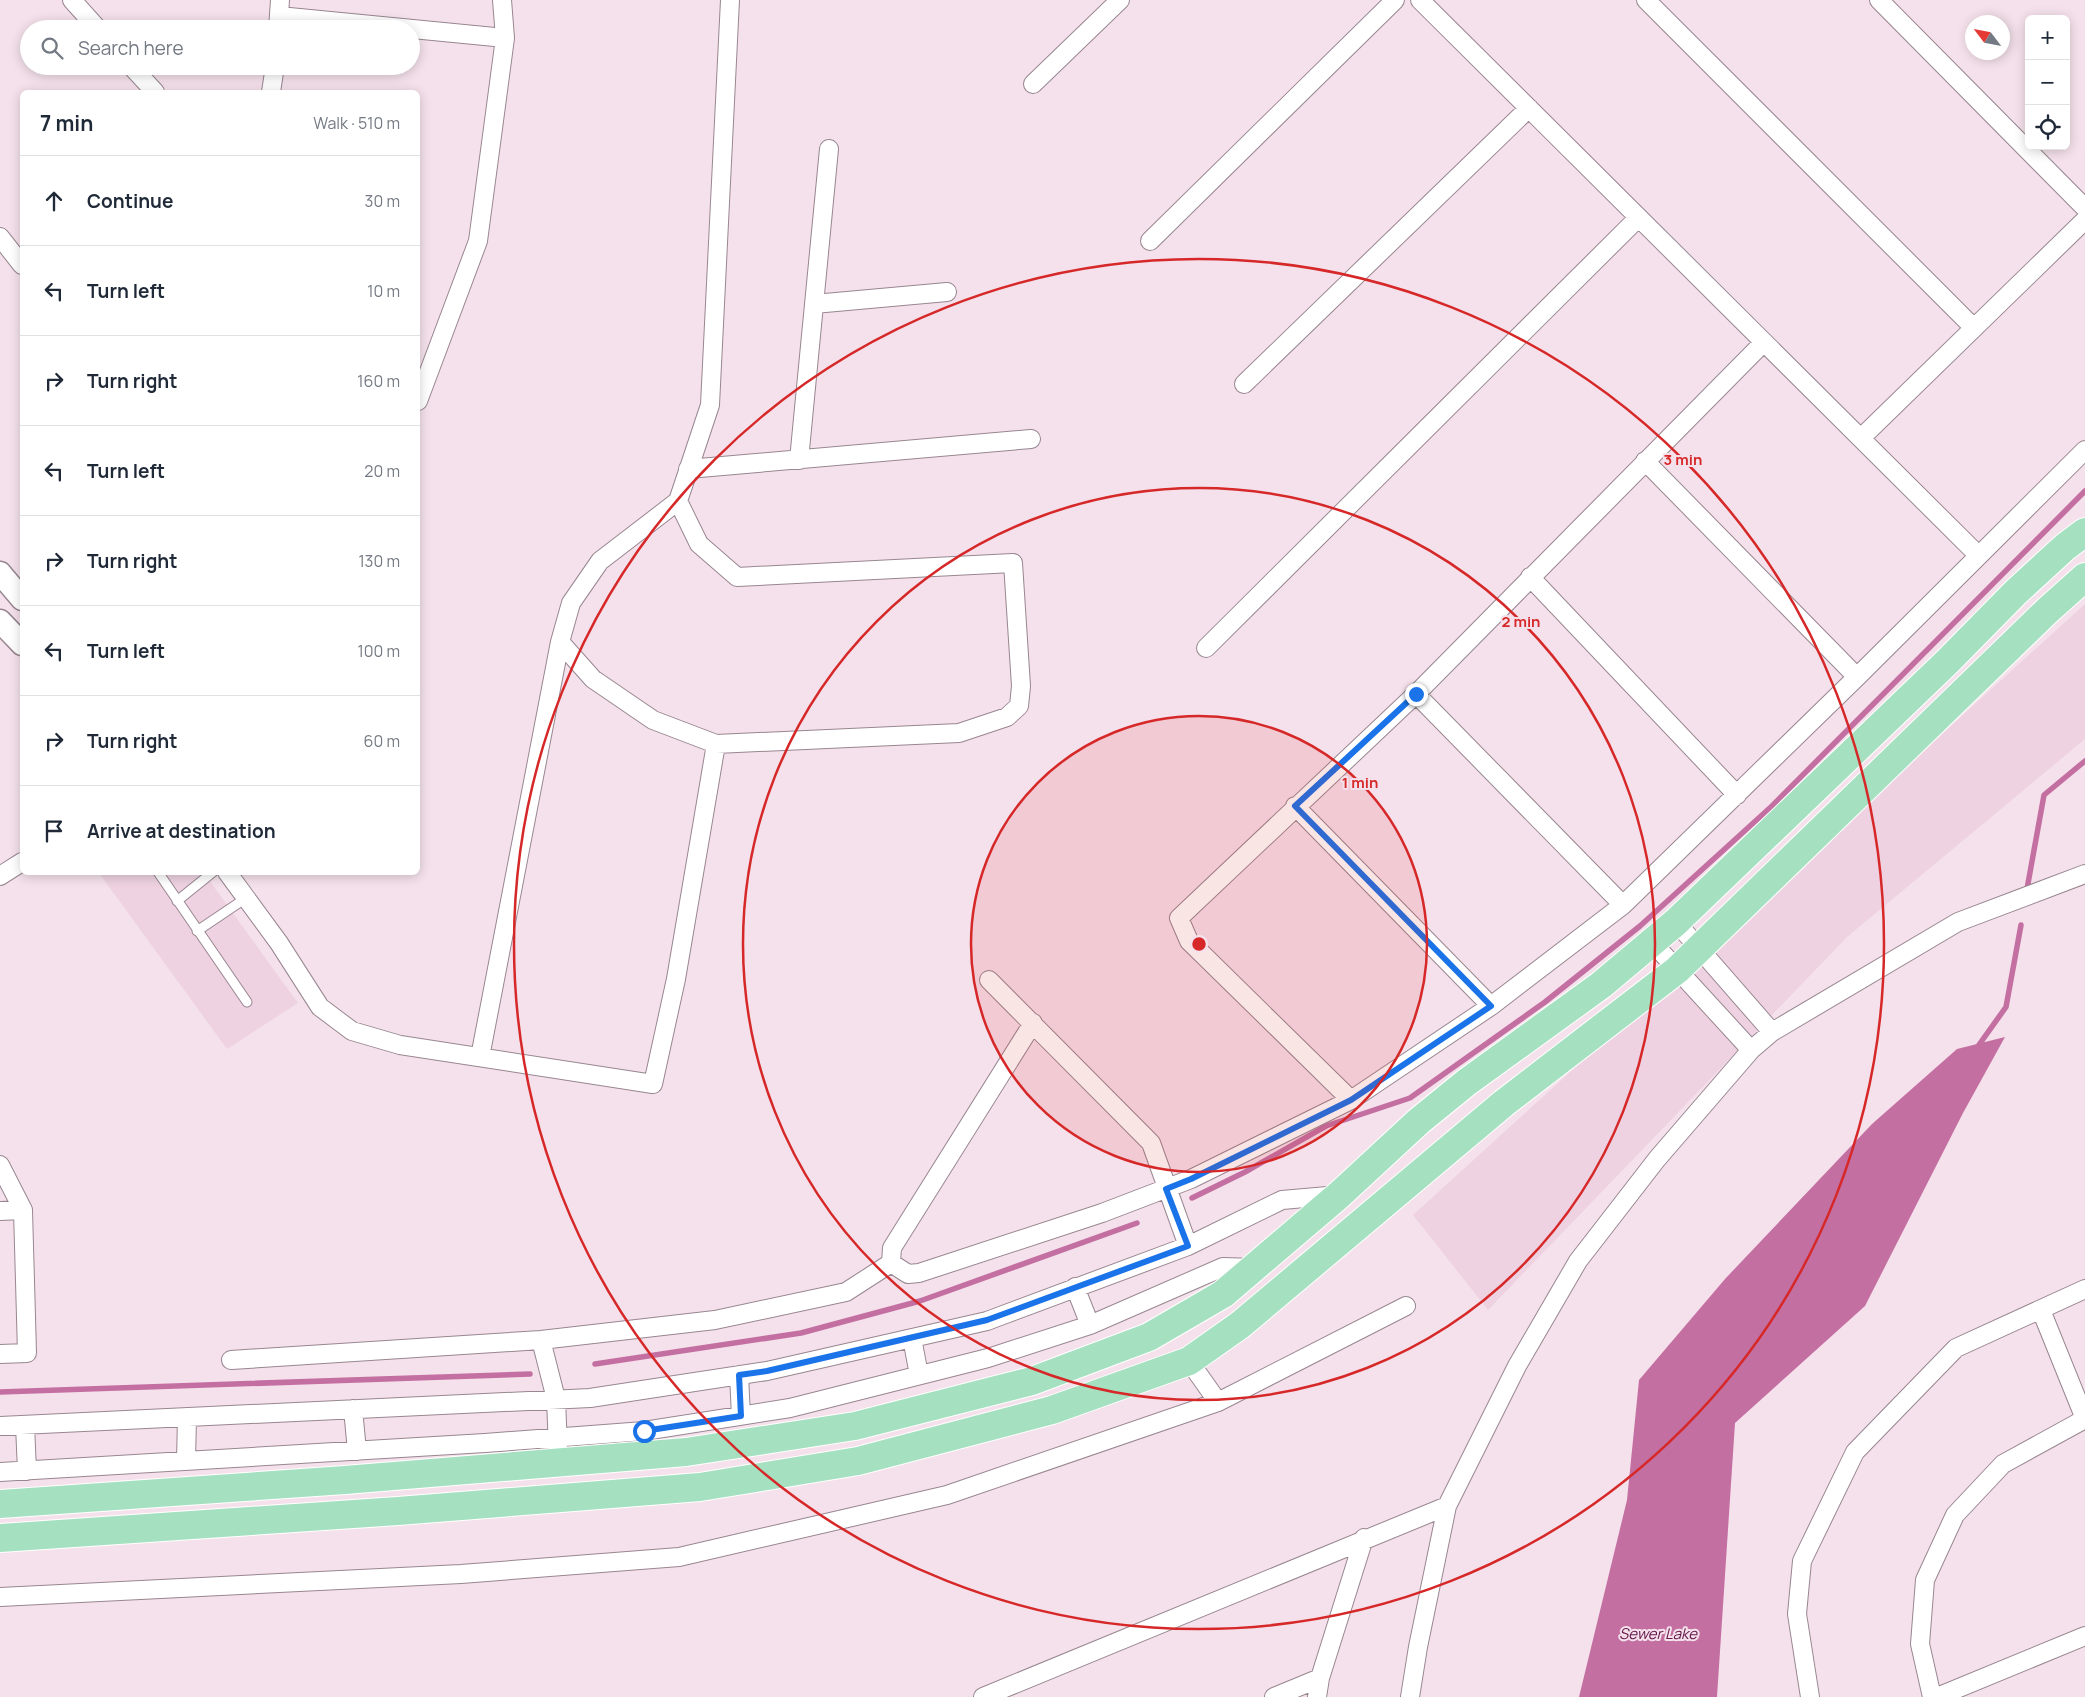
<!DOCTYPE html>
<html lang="en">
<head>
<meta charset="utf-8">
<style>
	:root { --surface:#fff; --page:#f2f2f3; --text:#1f2937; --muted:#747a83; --line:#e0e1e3 }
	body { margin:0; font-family:Manrope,sans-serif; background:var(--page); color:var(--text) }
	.controls { position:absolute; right:15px; top:15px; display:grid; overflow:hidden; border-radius:8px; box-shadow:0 2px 12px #0003 }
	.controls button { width:45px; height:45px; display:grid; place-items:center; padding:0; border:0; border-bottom:1px solid var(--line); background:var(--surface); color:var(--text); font:25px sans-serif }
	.compass { position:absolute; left:1965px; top:15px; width:45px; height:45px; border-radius:50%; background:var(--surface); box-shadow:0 2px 12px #0003; rotate:302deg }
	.stop { position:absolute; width:15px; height:15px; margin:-11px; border:4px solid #1a73e8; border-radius:50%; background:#fff }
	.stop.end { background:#1a73e8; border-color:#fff; box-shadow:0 1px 5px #0008 }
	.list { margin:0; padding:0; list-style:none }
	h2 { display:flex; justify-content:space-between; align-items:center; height:65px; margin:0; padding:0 20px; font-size:21px }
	h2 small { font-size:16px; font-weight:400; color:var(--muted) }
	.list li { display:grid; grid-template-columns:32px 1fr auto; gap:15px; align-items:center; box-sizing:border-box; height:90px; padding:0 20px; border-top:1px solid var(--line) }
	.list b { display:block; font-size:19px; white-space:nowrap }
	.list em { font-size:16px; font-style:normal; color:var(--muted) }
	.icon { flex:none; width:28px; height:28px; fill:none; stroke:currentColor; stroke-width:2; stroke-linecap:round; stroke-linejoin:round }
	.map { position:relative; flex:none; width:2085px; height:1697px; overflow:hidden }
	.search { position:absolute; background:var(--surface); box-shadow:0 2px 12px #0003; left:20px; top:20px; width:400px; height:55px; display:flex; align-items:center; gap:12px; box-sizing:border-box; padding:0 18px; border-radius:28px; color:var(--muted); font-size:19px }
	.panel { position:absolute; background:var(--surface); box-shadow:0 2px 12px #0003; left:20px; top:90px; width:400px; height:785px; border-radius:8px }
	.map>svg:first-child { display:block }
	.built { fill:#eed2e1 }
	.water { fill:#c46fa2 }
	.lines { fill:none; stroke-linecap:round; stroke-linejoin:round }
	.stream { stroke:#c46fa2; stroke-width:5.5 }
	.service-casing { stroke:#988690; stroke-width:11 }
	.minor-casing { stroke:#988690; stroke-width:20 }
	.tertiary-casing { stroke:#988690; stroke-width:25 }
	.primary-casing { stroke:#fff; stroke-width:30 }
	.service { stroke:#fff; stroke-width:9 }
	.minor { stroke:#fff; stroke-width:18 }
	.tertiary { stroke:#fff; stroke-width:22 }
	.primary { stroke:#a5e1c1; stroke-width:28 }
	.route { stroke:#1a73e8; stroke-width:6 }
	.ring { fill:none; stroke:#d62828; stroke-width:2.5 }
	.labels { text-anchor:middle; stroke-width:4; stroke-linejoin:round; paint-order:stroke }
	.water-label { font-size:15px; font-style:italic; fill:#63164a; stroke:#f5e1eb }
	.centre { fill:#d62828; stroke:#f5e1eb; stroke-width:2.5 }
	.ring-label { font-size:15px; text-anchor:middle; font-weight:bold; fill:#d62828; stroke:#f5e1eb; stroke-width:4; stroke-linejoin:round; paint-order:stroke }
</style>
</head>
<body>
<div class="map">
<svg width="2085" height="1697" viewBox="0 0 2085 1697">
	<rect width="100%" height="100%" fill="#f5e1eb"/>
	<path class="built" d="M2085 604V739L1847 937 1488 1310 1413 1215Z
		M99 873H204L298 1003 227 1049Z"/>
	<path class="water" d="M2005 1037 1963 1113 1865 1306 1735 1423 1717 1697H1579L1627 1500 1639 1380 1725 1279 1872 1124 1957 1049Z"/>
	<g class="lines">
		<path class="stream" d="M2027 889 2044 795 2085 761
			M1976 1049 2006 1007 2021 925
			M1192 1198 1245 1172 1326 1126 1410 1098 1545 1002 1640 926 1772 806 2085 491
			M595 1364 801 1333 920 1301 1137 1223
			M0 1392 530 1374"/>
		<defs>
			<path id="service" d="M158 872 247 1002
				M177 901 213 872
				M197 931 246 898"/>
			<path id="minor" d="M72 0 98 29
				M1420 0 1978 555
				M1646 0 1974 328
				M1879 0 2085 208
				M279 16 505 38
				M278 29 280 0
				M131 66 155 92
				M1033 84 1120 0
				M271 92 275 66
				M0 237 22 265
				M1150 241 1395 0
				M814 304 947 292
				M1244 384 1529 108
				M418 401 478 241 505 38 502 0
				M1861 438 2085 220
				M799 460 829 149
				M1645 461 1857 677
				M688 469 1031 439
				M678 501 710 405 730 0
				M1530 577 1737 795
				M1206 648 1638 218
				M1416 694 1623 905
				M1295 806 1491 1006
				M227 872 279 943 320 1007 352 1031 400 1045 653 1084 676 979 716 744 653 720 593 679 560 642 571 603 600 561 678 501 699 544 737 577 1013 563 1021 686 1019 706 1007 717 959 733 716 744
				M0 876 22 862
				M1676 922 1772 1032
				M1652 942 1751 1050
				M989 980 1151 1143 1188 1246 1282 1200 1339 1195
				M480 1057 560 642
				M1351 1100 1189 941 1179 918 1416 694 1764 342
				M0 1165 23 1210 27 1353 0 1354
				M0 1211 23 1210
				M891 1263 908 1274 919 1273 1102 1213 1191 1179 1351 1100 1491 1006 1623 905 1857 677 2085 450
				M891 1263 892 1248 1033 1023
				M1075 1287 1090 1325
				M912 1338 919 1375
				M541 1340 556 1399 558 1449
				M231 1360 541 1340 715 1320 846 1292 891 1263
				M1189 1361 1218 1402
				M739 1375 741 1416
				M353 1409 357 1451
				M25 1425 27 1471
				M0 1426 590 1398 767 1371 987 1321 1188 1246
				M186 1461 187 1417
				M0 1472 485 1443 644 1431 790 1408 988 1358 1090 1325 1223 1267 1255 1268
				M0 1597 461 1574 679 1557 947 1495 1218 1402 1406 1306
				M983 1697 1447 1506
				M1274 1697 1320 1678
				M1317 1697 1320 1678 1364 1538
				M1410 1697 1418 1647 1447 1506 1517 1366 1578 1261 1657 1159 1751 1050 1772 1032 1958 922 2085 874
				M1810 1697 1797 1614 1802 1561 1855 1452 1956 1348 2085 1289
				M1932 1697 1920 1644 1925 1580 1955 1515 2003 1464 2085 1419 2041 1310
				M1937 1697 2085 1636"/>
			<path id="tertiary" d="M0 573 22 599
				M0 621 22 644"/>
			<path id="primary" d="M0 1504 345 1480 686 1452 855 1426 1032 1381 1149 1337 1223 1294 1339 1195 1419 1121 1467 1082 1601 985 1676 922 1947 662 2016 592 2065 547 2085 532
				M0 1538 398 1511 700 1487 858 1461 1052 1410 1189 1361 1240 1325 1504 1103 1677 970 2048 610 2085 577"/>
		</defs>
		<use href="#service" class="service-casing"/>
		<use href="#minor" class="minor-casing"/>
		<use href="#tertiary" class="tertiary-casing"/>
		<use href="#primary" class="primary-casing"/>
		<use href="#service" class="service"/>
		<use href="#minor" class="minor"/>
		<use href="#tertiary" class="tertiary"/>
		<use href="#primary" class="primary"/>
	</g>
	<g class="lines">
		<path class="route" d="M644 1431 741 1416 739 1375 767 1371 987 1320 1188 1246 1166 1189 1191 1179 1351 1100 1491 1006 1295 806 1416 694"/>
	</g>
	<circle cx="1199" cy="944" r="228" fill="#d62828" fill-opacity=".12"/>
	<g class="ring">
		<circle cx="1199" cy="944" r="228"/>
		<circle cx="1199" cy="944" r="456"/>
		<circle cx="1199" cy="944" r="685"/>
	</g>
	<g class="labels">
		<g class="water-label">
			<text x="1658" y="1639">Sewer Lake</text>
		</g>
	</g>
	<circle cx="1199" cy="944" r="8" class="centre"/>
	<g class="ring-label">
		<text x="1683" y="465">3 min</text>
		<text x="1521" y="627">2 min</text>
		<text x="1360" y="788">1 min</text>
	</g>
</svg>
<div class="controls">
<button>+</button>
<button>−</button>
<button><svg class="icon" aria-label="locate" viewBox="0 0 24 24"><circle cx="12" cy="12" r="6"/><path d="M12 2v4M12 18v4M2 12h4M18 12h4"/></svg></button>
</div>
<svg class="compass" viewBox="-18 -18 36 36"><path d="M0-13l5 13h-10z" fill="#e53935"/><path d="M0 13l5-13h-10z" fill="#747a83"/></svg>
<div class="stop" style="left:644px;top:1431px"></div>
<div class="stop end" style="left:1416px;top:694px"></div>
<div class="search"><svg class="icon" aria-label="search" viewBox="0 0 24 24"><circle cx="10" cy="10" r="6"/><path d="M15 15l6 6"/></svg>Search here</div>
<section class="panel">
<h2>7 min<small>Walk · 510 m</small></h2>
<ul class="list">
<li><svg class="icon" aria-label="ahead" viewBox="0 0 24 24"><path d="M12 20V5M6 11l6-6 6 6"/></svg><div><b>Continue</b></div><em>30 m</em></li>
<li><svg class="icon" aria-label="left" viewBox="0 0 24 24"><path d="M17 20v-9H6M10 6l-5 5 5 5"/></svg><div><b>Turn left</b></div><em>10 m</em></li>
<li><svg class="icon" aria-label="right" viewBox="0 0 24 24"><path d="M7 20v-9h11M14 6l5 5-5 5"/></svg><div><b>Turn right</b></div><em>160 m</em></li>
<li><svg class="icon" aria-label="left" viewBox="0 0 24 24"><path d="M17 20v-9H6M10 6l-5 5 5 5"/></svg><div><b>Turn left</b></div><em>20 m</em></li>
<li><svg class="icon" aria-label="right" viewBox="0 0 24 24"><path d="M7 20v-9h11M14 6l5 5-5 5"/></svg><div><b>Turn right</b></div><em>130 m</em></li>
<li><svg class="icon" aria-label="left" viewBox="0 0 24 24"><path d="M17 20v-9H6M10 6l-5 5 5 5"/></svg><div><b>Turn left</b></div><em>100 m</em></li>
<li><svg class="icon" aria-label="right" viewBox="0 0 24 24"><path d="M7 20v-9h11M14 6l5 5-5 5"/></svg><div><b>Turn right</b></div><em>60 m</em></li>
<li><svg class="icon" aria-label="arrive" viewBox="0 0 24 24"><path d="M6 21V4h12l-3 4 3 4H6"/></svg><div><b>Arrive at destination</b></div></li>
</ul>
</section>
</div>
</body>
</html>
